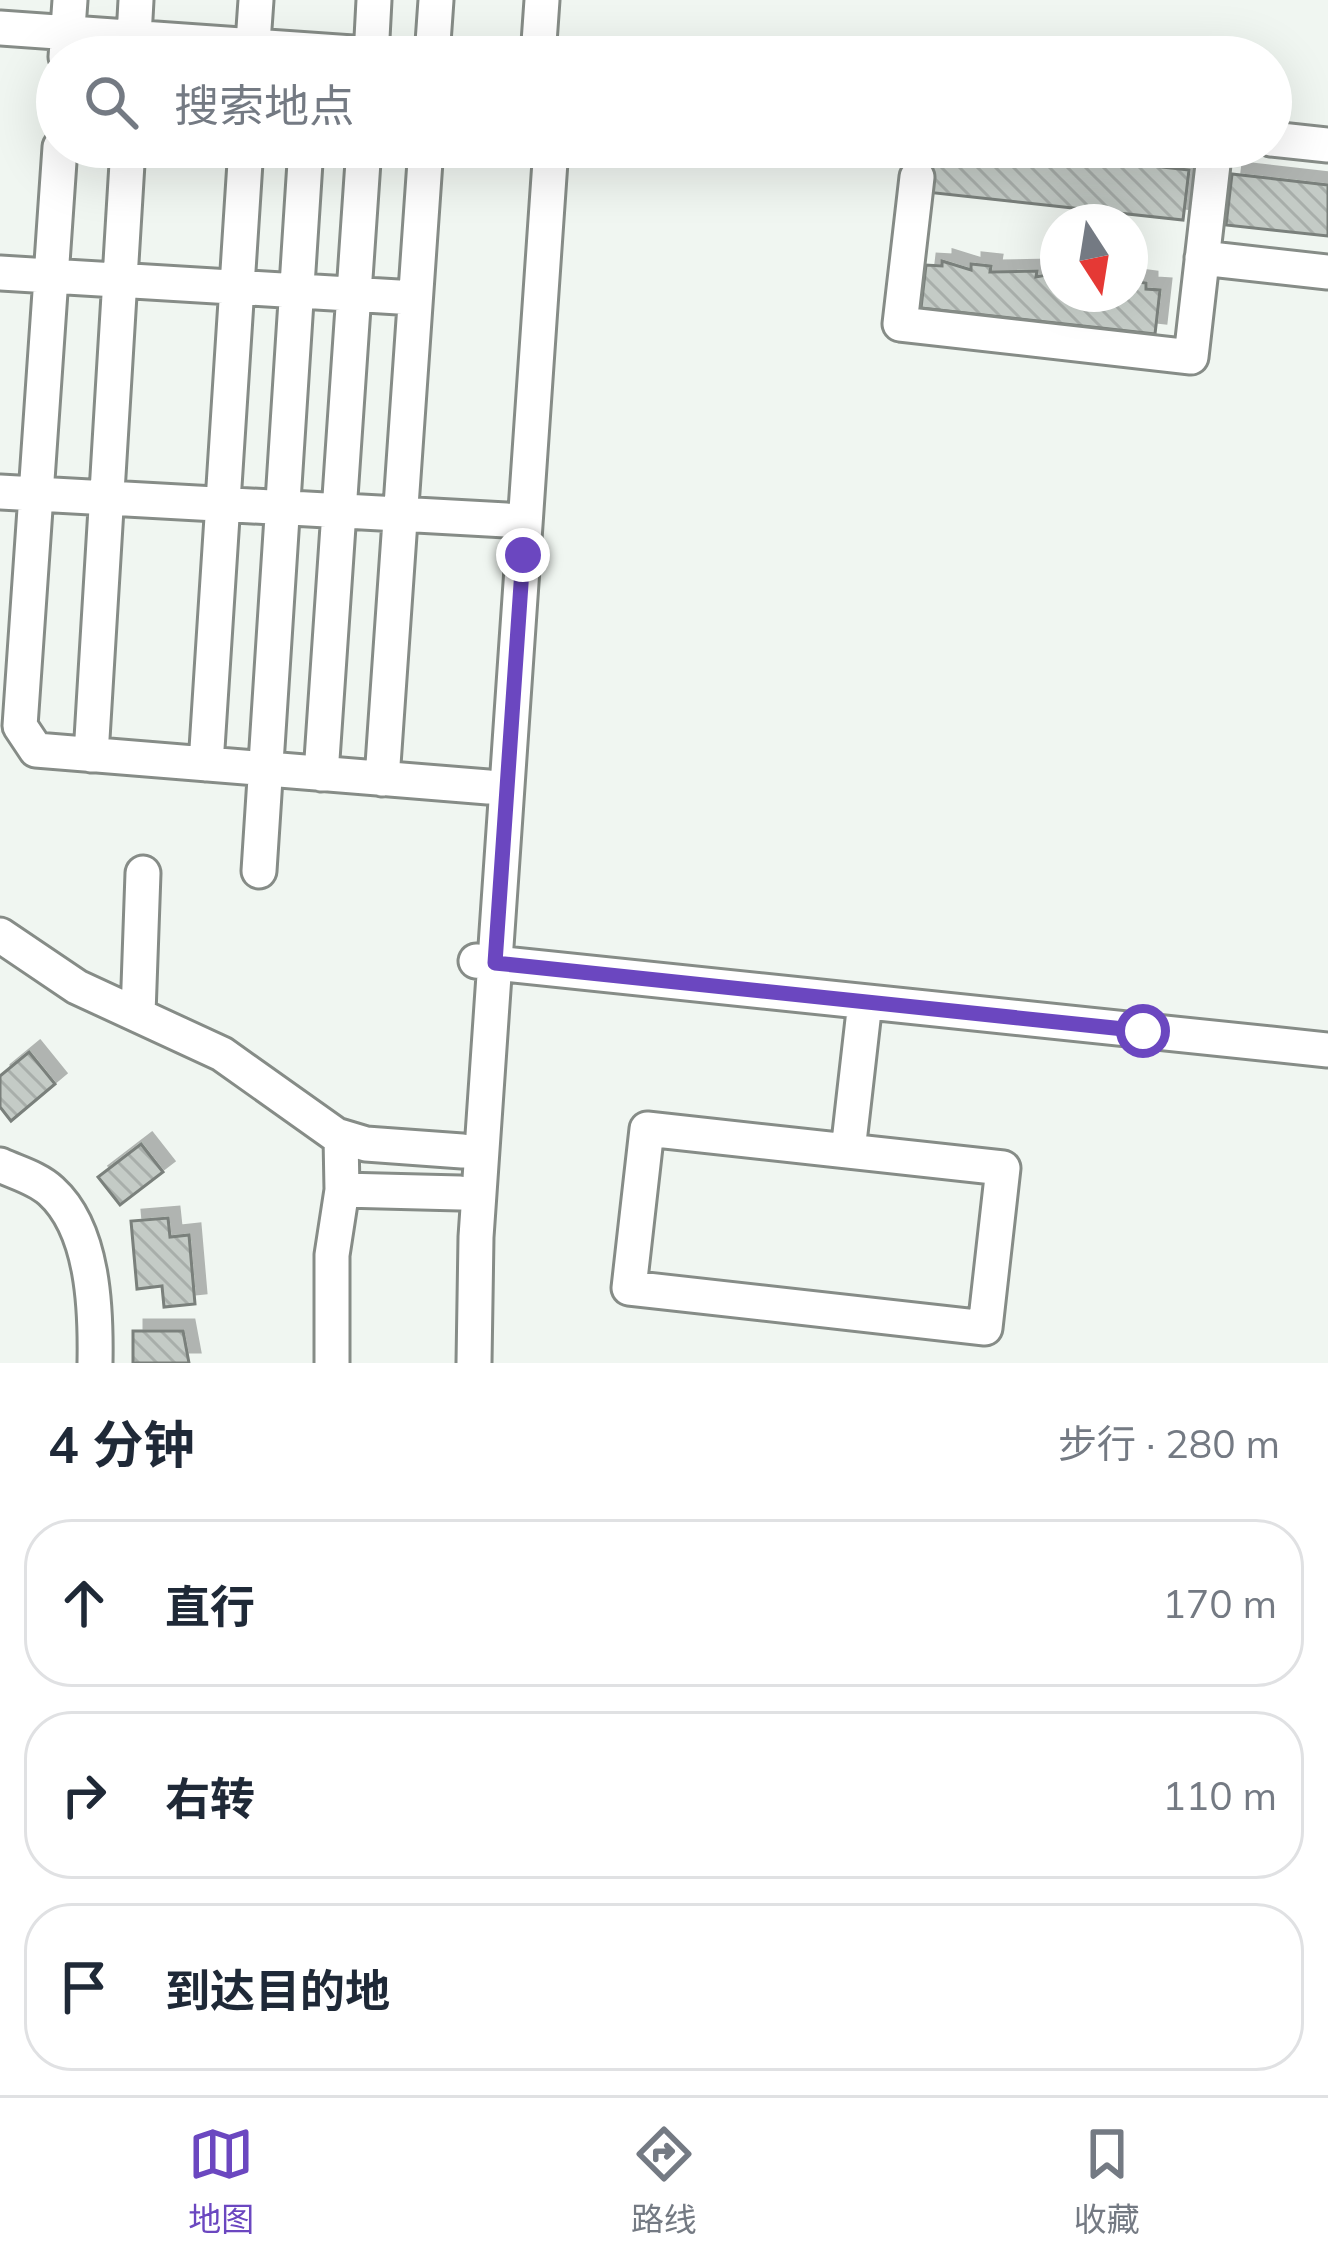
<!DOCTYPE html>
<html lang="zh">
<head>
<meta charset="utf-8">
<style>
	:root { --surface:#fff; --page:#f2f2f3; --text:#1f2937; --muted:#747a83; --line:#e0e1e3; --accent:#6b47c0 }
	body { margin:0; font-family:Mulish,"Noto Sans SC",sans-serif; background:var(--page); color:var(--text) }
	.compass { position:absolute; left:1040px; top:204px; width:108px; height:108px; border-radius:50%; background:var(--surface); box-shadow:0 12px 48px #0002; rotate:168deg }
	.stop { position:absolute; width:36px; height:36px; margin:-27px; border:9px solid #6b47c0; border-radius:50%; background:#fff }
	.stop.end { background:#6b47c0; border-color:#fff; box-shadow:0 3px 12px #0008 }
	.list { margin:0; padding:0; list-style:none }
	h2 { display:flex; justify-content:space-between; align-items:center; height:156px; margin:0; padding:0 48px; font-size:51px }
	h2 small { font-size:39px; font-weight:400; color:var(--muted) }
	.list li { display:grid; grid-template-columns:78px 1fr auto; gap:36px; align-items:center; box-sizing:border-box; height:168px; margin:0 24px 24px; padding:0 24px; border:3px solid var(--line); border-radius:48px }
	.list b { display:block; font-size:45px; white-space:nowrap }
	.list em { font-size:39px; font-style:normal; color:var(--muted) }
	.icon { flex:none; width:66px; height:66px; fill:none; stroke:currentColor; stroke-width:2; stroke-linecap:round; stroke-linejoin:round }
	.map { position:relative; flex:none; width:1328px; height:1363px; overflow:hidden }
	.search { position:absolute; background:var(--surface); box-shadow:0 12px 48px #0002; left:36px; right:36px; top:36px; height:132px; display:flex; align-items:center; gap:30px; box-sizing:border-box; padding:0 42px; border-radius:66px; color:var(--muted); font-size:45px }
	.sheet { height:732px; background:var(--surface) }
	nav { display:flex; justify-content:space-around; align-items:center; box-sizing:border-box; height:168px; border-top:3px solid var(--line); background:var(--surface); font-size:33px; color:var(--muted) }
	nav a { display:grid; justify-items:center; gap:6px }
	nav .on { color:var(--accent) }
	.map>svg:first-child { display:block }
	.building { fill:url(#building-back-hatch); stroke:#7a807b; stroke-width:3; filter:url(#shadow) }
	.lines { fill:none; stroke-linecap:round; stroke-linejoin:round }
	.minor-casing { stroke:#868c87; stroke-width:39 }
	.minor { stroke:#fff; stroke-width:33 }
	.route { stroke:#6b47c0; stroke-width:15 }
</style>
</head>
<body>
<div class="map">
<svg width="1328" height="1363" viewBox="0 0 1328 1363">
	<defs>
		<pattern id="building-back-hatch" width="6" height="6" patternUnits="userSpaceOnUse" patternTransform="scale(3)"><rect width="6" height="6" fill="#c4cbc6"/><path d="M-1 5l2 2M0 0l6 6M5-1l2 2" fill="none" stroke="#a8aeaa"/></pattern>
		<filter id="shadow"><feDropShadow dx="11" dy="-11" stdDeviation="0" flood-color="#0004"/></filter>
	</defs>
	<rect width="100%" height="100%" fill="#f0f6f1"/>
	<path class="building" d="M931 147H983L1189 170 1183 220 926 192Z
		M1232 174 1328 185V236L1226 225Z
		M942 261 971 270V264L991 266 990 272 1037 271 1036 277 1058 273V294H1130V281L1146 283V289L1160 290 1155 334 921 308 926 265 942 266Z
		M29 1052 55 1084 11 1121 0 1107V1076Z
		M141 1144 163 1172 120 1205 98 1177Z
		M168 1218 170 1237 189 1235 195 1304 164 1307 162 1286 137 1289 131 1221Z
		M133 1331H183L189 1363H133Z"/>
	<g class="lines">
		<defs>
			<path id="minor" d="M0 28 410 57
				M133 55 136 0
				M66 57 70 0
				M252 57 256 0
				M371 57 374 0
				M432 57 436 0
				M538 57 542 0
				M1271 139 1328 145
				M60 147 20 726 36 750 488 787
				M917 177 900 324 1191 357 1215 147
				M1202 258 1328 272
				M0 273 415 298
				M0 492 506 520
				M91 755 128 147
				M206 764 246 147
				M321 774 364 147
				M382 779 426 147
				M259 871 306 147
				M0 935 77 987 222 1054 336 1135 366 1144 462 1151
				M476 961 1328 1050
				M138 1014 143 873
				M647 1129 1003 1168 985 1328 629 1288Z
				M848 1151 865 1002
				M0 1165C17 1173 37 1178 51 1191 94 1230 96 1310 95 1363
				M342 1190 460 1193
				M332 1363V1255L342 1190 341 1137
				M474 1363 476 1237 551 147"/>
		</defs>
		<use href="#minor" class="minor-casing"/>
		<use href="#minor" class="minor"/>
	</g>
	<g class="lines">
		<path class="route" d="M523 555 495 963 1143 1031"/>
	</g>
</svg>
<svg class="compass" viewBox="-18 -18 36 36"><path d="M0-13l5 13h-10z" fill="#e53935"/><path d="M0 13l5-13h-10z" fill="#747a83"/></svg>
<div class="stop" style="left:1143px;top:1031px"></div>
<div class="stop end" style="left:523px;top:555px"></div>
<div class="search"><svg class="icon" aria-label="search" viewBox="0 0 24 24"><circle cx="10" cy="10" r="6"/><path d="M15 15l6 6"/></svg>搜索地点</div>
</div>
<section class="sheet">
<h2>4 分钟<small>步行 · 280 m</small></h2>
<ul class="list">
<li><svg class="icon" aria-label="ahead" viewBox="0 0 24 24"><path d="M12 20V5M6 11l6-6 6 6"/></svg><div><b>直行</b></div><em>170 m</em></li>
<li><svg class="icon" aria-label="right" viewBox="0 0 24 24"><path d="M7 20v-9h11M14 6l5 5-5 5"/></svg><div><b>右转</b></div><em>110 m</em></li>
<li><svg class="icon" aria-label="arrive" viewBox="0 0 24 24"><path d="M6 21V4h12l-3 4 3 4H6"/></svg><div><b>到达目的地</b></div></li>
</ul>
</section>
<nav>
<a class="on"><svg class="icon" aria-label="map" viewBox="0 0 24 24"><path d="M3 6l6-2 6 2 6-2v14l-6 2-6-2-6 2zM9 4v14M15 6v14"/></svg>地图</a>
<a><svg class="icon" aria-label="directions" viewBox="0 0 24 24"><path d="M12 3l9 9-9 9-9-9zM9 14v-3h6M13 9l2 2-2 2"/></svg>路线</a>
<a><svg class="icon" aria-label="saved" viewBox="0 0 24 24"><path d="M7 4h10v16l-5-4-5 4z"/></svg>收藏</a>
</nav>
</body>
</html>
